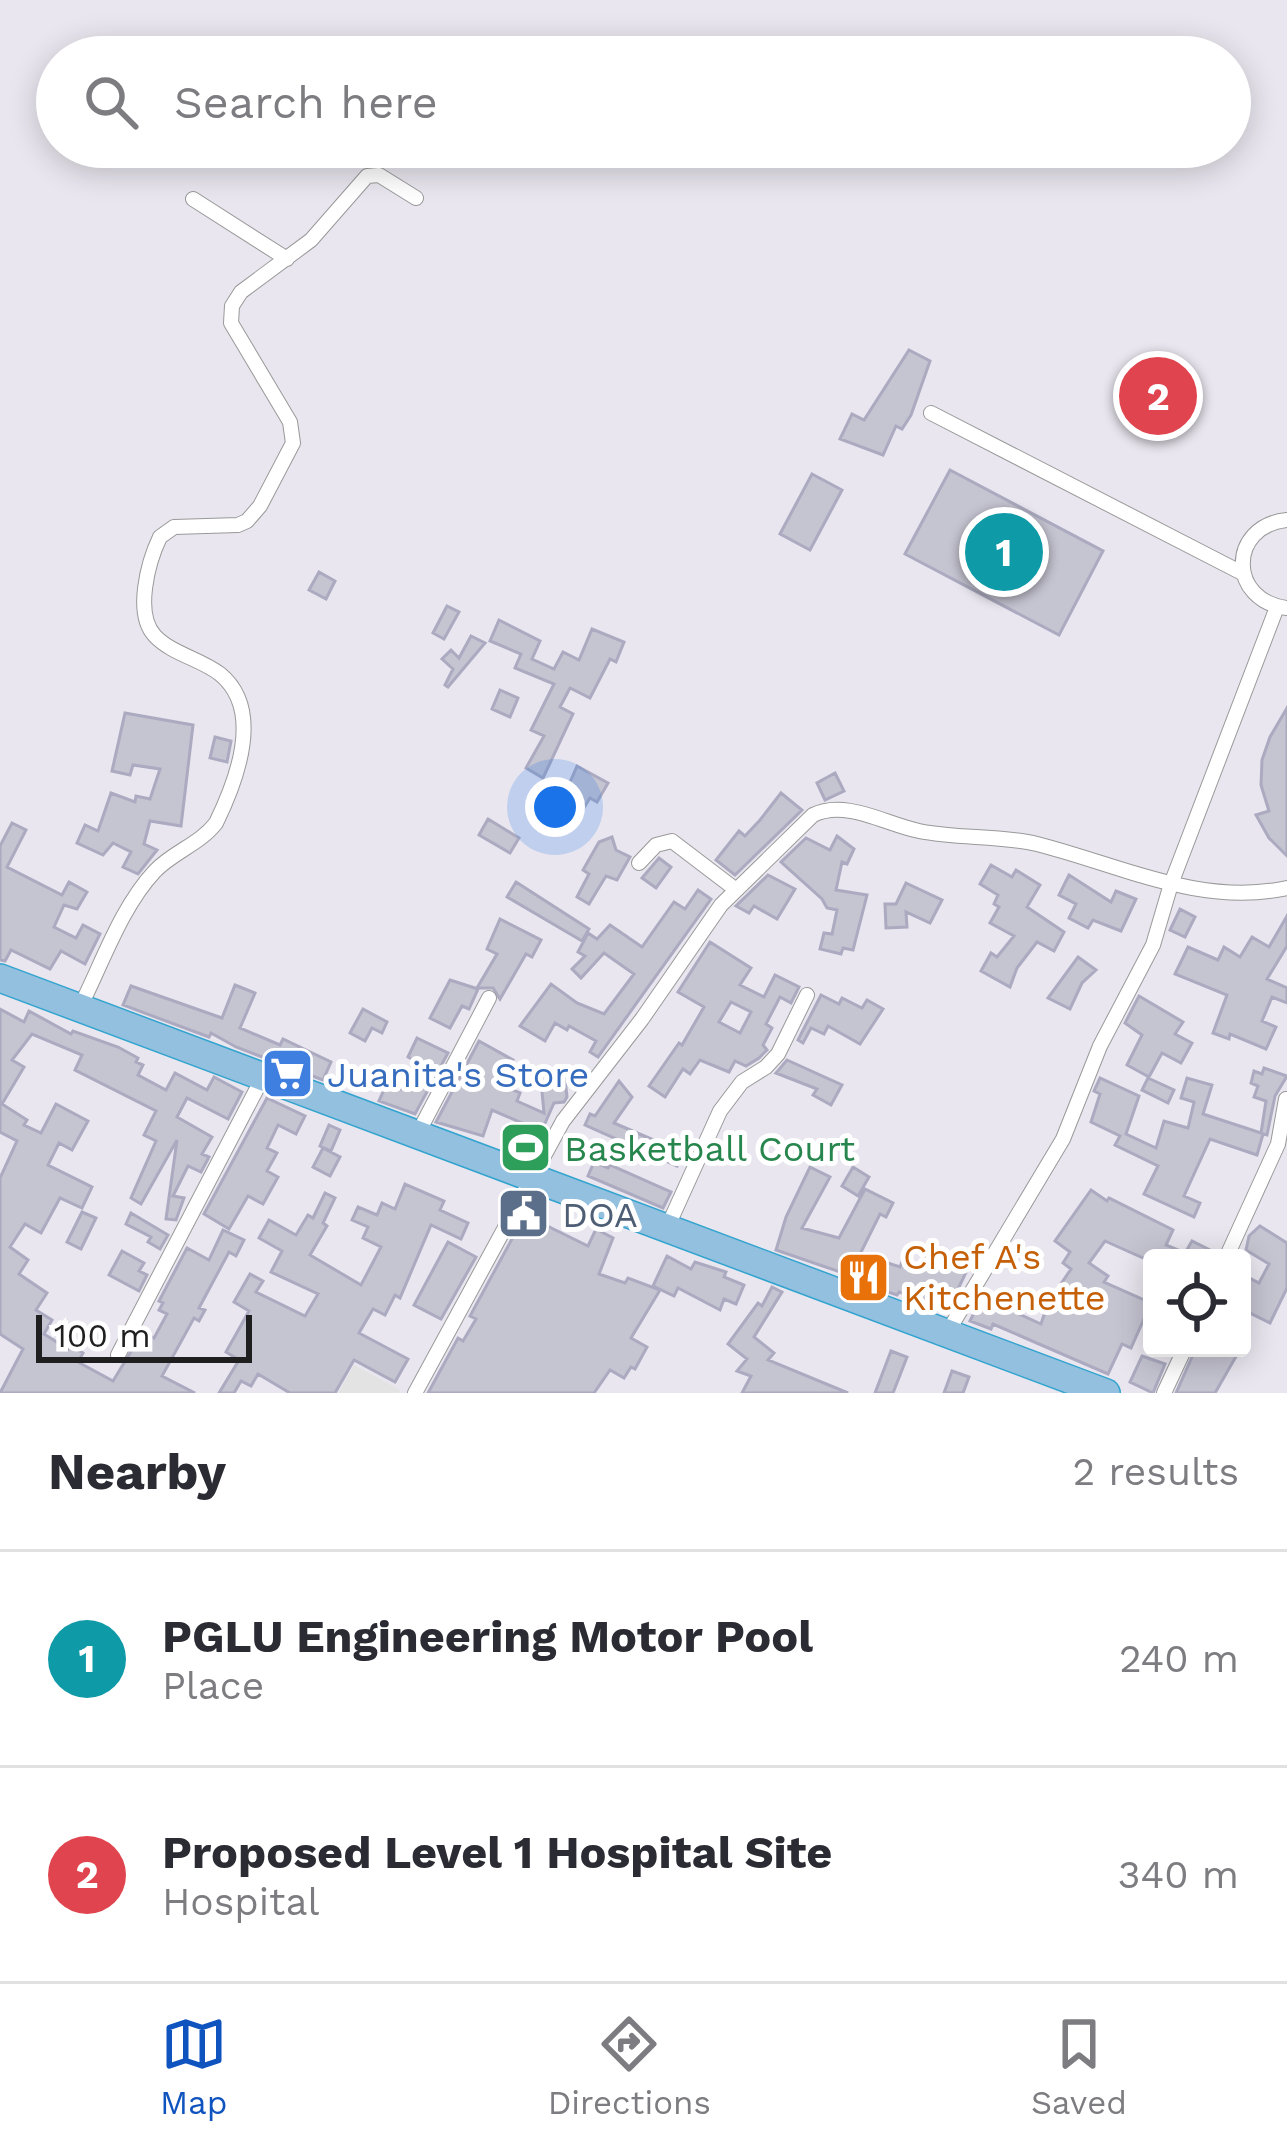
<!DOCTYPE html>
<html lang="en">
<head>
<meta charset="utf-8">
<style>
	:root { --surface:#fff; --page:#f2f2f3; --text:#2b2b33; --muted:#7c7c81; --line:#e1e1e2; --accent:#0f53bf }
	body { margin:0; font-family:"Work Sans",sans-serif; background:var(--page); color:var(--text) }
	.controls { position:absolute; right:36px; bottom:36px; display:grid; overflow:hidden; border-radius:12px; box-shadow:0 6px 30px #0003 }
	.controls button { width:108px; height:108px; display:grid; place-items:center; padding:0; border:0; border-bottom:3px solid var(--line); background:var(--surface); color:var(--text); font:60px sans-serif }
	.scale { position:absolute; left:36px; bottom:30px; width:216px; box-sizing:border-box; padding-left:12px; border:6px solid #1f1f1f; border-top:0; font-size:33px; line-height:42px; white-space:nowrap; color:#1f1f1f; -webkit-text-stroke:9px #fff; paint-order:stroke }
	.you { position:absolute; left:555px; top:807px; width:42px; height:42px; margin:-30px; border:9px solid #fff; border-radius:50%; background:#1a73e8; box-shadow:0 0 0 18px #1a73e833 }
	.badge { display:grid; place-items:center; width:78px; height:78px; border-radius:50%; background:var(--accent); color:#fff; font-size:39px; font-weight:700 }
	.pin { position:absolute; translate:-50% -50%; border:6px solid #fff; box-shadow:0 3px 12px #0006 }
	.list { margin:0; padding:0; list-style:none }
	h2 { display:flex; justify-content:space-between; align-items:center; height:156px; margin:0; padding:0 48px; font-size:51px }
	h2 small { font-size:39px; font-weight:400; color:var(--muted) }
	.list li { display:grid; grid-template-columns:78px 1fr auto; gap:36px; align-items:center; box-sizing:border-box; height:216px; padding:0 48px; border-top:3px solid var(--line) }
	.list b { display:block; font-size:45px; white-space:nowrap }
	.list p { margin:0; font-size:39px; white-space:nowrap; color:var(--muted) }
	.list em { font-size:39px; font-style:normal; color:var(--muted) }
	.icon { flex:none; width:66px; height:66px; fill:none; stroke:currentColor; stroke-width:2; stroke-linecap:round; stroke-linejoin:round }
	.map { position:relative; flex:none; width:1287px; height:1393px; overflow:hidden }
	.search { position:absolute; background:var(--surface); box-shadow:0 6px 30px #0003; left:36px; right:36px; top:36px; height:132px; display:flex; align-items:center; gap:30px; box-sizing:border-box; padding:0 42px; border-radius:66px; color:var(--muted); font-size:45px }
	.sheet { height:588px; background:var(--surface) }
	nav { display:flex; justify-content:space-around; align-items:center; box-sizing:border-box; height:168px; border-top:3px solid var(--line); background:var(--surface); font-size:33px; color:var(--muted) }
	nav a { display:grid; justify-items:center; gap:6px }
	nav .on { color:var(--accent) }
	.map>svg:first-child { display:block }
	.pitch { fill:#d89c8a }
	.parking { fill:#e3e3e3 }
	.building { fill:#c5c4d1; stroke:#abaac0; stroke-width:3; fill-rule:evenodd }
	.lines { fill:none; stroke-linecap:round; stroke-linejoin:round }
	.street-casing { stroke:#999; stroke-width:16 }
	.highway-casing { stroke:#32a4ce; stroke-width:30 }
	.street { stroke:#fff; stroke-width:14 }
	.highway { stroke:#94c0e0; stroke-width:27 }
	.labels { text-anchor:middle; stroke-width:10; stroke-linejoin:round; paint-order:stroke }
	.shop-label { font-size:36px; fill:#366cbe; stroke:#fff; text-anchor:start }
	.leisure-label { font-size:36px; fill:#27864d; stroke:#fff; text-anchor:start }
	.service-label { font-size:36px; fill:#4e5e75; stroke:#fff; text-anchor:start }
	.food-label { font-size:36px; fill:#c56008; stroke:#fff; text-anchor:start }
</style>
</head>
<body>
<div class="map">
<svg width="1287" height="1393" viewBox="0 0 1287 1393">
	<rect width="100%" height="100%" fill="#e9e6ef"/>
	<path class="pitch" d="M508 1128 551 1146 541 1169 499 1151Z"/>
	<path class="parking" d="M354 1365 400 1390 398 1393H338Z"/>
	<path class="building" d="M909 350 930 361 911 415 902 429 896 426 883 455 840 439 852 414 864 420Z
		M950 470 1103 551 1059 635 905 554Z
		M812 474 842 490 810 550 780 534Z
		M319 572 335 581 326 599 309 590Z
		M447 606 459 612 444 639 433 633Z
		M499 620 540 641 532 659 554 669 563 652 579 660 592 629 624 642 616 662 610 659 590 698 570 688 560 707 573 714 543 778 526 768 544 736 531 730 554 684 515 668 521 654 490 641Z
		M471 636 485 643 448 687 445 685 453 669 442 659 451 650 459 658Z
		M500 690 518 698 510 717 492 709Z
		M1287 708V856L1269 838 1256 815 1269 811 1261 785 1262 760 1270 737Z
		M125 713 193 725 181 826 150 821 144 844 157 850 138 874 123 867 131 852 113 843 103 855 77 843 85 825 98 831 111 793 135 802 136 796 150 799 160 769 133 765 130 775 112 771Z
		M215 737 231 741 227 762 210 758Z
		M577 766 608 783 597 802 590 798 580 814 561 803Z
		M835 773 844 791 825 800 817 783Z
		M781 793 802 810 735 875 716 860 739 831 745 836 760 820Z
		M488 819 519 838 510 853 479 835Z
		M12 823 26 830 7 867 62 895 69 882 87 892 77 909 64 905 54 927 76 938 83 925 100 934 85 964 61 951 50 969 11 950 5 961 0 960V846Z
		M837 836 854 849 847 864 842 862 836 890 867 895 853 950 843 948 841 954 820 949 824 933 832 934 837 910 827 908 822 899 781 862 806 838 830 850Z
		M612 837 616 850 630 857 617 880 606 876 589 904 577 897 589 874 583 870 599 842Z
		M659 858 671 867 656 888 642 878Z
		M991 865 1012 877 1016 870 1040 885 1027 907 1064 932 1054 951 1037 942 1017 968 1010 987 981 971 991 953 997 957 1014 936 990 923 999 907 994 904 998 895 980 884Z
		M768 875 795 889 777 919 754 906 749 913 736 906Z
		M1069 875 1111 902 1116 891 1136 899 1121 931 1093 920 1088 928 1069 918 1076 904 1059 895Z
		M516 882 589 929 582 941 507 897Z
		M906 883 942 900 930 923 906 912 907 927 886 928 885 904H896Z
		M698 890 711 899 598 1057 590 1052 596 1041 569 1026 567 1030 555 1023 545 1041 520 1026 551 984 577 1003 604 1014 634 974 604 953 581 978 572 969 585 956 578 952 588 933 597 939 610 925 642 947 674 902 685 909Z
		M1180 909 1195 917 1185 937 1170 930Z
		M1287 916V946L1267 979 1287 988V1003L1272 997 1262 1021 1276 1027 1266 1049 1230 1034 1229 1039 1213 1033 1227 995 1175 974 1188 947 1218 960 1224 947 1240 957 1252 937 1269 947Z
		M500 919 541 940 532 957 526 954 500 999 493 988H477L497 954 487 949Z
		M710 942 751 968 740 985 764 997 775 975 799 987 791 1003 780 997 766 1024 772 1028 763 1045 767 1050 759 1058 746 1066 735 1061 729 1072 700 1060 690 1074 683 1069 665 1097 649 1086 679 1043 682 1045 704 1007 678 992ZM731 1002 751 1012 740 1033 719 1022Z
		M1078 957 1096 970 1082 983 1070 1009 1048 998Z
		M450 980 478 989 469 1009 462 1006 450 1028 430 1018Z
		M235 985 255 993 240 1028 280 1045 283 1039 331 1062 323 1080 236 1047 211 1033 209 1037 123 1005 131 986 222 1018Z
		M821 995 839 1004 842 998 862 1008 867 1000 883 1009 860 1044 828 1026 824 1034 811 1028 803 1043 798 1040Z
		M1139 996 1183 1022 1175 1034 1192 1043 1181 1063 1162 1053 1149 1077 1127 1065 1142 1035 1125 1023Z
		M0 1009 24 1022 29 1011 71 1034 73 1031 118 1047 138 1058 136 1062 143 1065 138 1075 166 1090 175 1073 207 1090 214 1077 242 1092 228 1119 187 1098 177 1117 212 1137 202 1154 209 1157 201 1172 188 1166 173 1196 184 1198 176 1220 166 1219 177 1140 141 1204 131 1198 156 1141 144 1135 156 1111 75 1070 82 1055 32 1034 12 1060 24 1067 2 1104 27 1120 24 1125 41 1133 56 1104 88 1121 72 1150 59 1143 48 1165 92 1187 82 1208 60 1198 41 1233 25 1224 10 1247 28 1260 19 1274 47 1293 36 1310 52 1320 44 1334 68 1349 70 1345 83 1353 78 1362 113 1381 143 1332 154 1338 167 1314 159 1310 163 1303 159 1301 187 1248 209 1260 223 1230 244 1240 236 1256 229 1252 199 1308 205 1310 199 1321 194 1318 162 1376 195 1393H0L23 1349 0 1334V1178L17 1141 0 1132Z
		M363 1009 387 1022 382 1033 372 1028 365 1041 350 1033Z
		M417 1038 448 1053 415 1114 379 1101 387 1083 401 1089 415 1061 408 1057Z
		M479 1041 513 1060 502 1085 520 1093 517 1101 544 1113 541 1081 565 1078 567 1097 564 1102 554 1103 538 1139 519 1131 522 1123 492 1110 483 1136 436 1122Z
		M787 1060 842 1085 831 1105 813 1095 817 1089 776 1073Z
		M1264 1068 1287 1076 1275 1096 1267 1135 1263 1134 1257 1155 1210 1139 1184 1196 1200 1203 1194 1217 1144 1194 1158 1166 1115 1145 1120 1136 1091 1122 1100 1094 1094 1091 1100 1078 1139 1096 1126 1134 1156 1148 1164 1121 1188 1128 1194 1102 1181 1098 1187 1078 1212 1085 1203 1114 1261 1133 1266 1101 1254 1097 1258 1086 1251 1083 1254 1071 1262 1074Z
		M1148 1078 1174 1090 1168 1103 1142 1090Z
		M619 1081 632 1097 614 1123 684 1153 677 1166 585 1125 590 1114 595 1116Z
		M267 1098 305 1116 296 1134 278 1125 267 1148 277 1153 267 1171 278 1177 263 1204 248 1196 229 1229 204 1214Z
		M329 1125 340 1130 331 1151 320 1146Z
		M323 1148 340 1157 330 1176 313 1167Z
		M594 1162 608 1168 610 1165 671 1192 663 1208 588 1176Z
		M810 1167 830 1177 802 1228 839 1238 865 1189 893 1203 886 1217 880 1214 860 1254 900 1267 903 1259 922 1266 928 1249 970 1264 949 1308 899 1292 897 1295 879 1289 881 1286 776 1250 786 1217Z
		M853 1167 869 1177 858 1196 842 1186Z
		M405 1184 444 1201 440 1210 468 1223 461 1239 431 1225 400 1298 395 1295 385 1315 373 1309 359 1333 408 1359 395 1382 354 1360 335 1393H290L258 1374 251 1386 241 1381 234 1393H219L239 1360 226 1352 249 1311 234 1302 250 1274 263 1281 256 1292 305 1316 318 1294 271 1272 282 1251 259 1238 269 1220 296 1235 308 1215 313 1218 325 1193 335 1198 323 1223 327 1226 310 1255 361 1285 381 1247 363 1238 368 1227 352 1220 358 1207 377 1215 382 1203 395 1209Z
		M1091 1190 1107 1201 1109 1198 1173 1230 1166 1245 1185 1253 1192 1241 1216 1253 1215 1258H1152V1262L1105 1241 1089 1263 1108 1276 1104 1282 1151 1303 1131 1348 1122 1344 1108 1374 993 1324 991 1329 970 1321 982 1297 1041 1324 1048 1303 1071 1269 1063 1263 1070 1252 1055 1241Z
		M82 1212 96 1218 81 1249 67 1242Z
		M131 1213 168 1235 160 1249 148 1242 151 1237 126 1224Z
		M525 1215 588 1246 596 1229 613 1238 599 1274 625 1283 628 1278 660 1290 631 1338 647 1347 635 1369 631 1367 624 1378 610 1370 594 1393H428L458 1338 463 1341 476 1319 470 1316Z
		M1260 1226 1287 1243V1288L1270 1323 1242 1309V1274L1259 1283 1269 1264 1246 1250 1249 1236Z
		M448 1242 476 1257 441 1319 414 1305Z
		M122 1251 144 1263 139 1271 147 1275 139 1291 109 1275Z
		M667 1256 691 1269 695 1262 726 1272 724 1277 744 1285 736 1304 724 1299 720 1310 678 1288 674 1296 653 1286Z
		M772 1287 782 1292 754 1337 774 1353 768 1360 848 1393H742L751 1376 737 1371 747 1359 728 1344 758 1303 762 1306Z
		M1196 1348H1230L1238 1353 1215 1393H1176Z
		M891 1351 907 1357 893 1393H875Z
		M1142 1356 1165 1364 1153 1393 1130 1382Z
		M952 1371 969 1377 963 1393H944Z"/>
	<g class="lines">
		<defs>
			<path id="street" d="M193 199 287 259
				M931 413 1244 574
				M1287 520C1228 526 1228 601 1287 608
				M639 863 656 845 672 841 735 889
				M80 1007C102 964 121 907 155 871 173 852 200 844 216 823 237 780 264 710 220 674 201 659 172 654 155 636 134 614 148 562 160 537L174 527 238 525 247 521 260 506 293 443 290 422 231 323 232 306 241 292 311 240 367 176 379 175 416 198
				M418 1133 489 998
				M667 1228 720 1111 742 1082 766 1067 778 1054 807 995
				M1226 1258 1278 1144 1286 1099
				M947 1333 1063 1139 1100 1046 1153 945 1171 884 1277 607
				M118 1355 263 1077
				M415 1393 563 1121 642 1019 721 905 813 815C846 799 885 824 919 831 958 839 999 835 1037 844 1120 865 1201 907 1287 888
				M1164 1393 1185 1348"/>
			<path id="highway" d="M0 978 1106 1393"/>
		</defs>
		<use href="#street" class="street-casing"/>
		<use href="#highway" class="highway-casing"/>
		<use href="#street" class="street"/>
		<use href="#highway" class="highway"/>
	</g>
	<defs>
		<symbol id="supermarket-square" viewBox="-11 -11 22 22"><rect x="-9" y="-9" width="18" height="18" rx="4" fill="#3f7fe0" stroke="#fff"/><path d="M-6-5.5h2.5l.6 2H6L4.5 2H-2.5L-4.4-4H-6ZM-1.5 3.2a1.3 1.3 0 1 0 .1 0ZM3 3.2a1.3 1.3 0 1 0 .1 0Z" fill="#fff"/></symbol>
		<symbol id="stadium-square" viewBox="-11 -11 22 22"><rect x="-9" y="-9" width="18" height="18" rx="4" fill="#2e9e5b" stroke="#fff"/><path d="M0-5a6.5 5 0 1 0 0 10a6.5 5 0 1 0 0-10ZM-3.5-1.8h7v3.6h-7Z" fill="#fff"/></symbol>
		<symbol id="civic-square" viewBox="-11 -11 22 22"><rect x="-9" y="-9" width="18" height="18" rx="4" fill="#5c6f8a" stroke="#fff"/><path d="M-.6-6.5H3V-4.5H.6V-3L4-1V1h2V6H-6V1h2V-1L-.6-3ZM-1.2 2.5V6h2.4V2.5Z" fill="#fff"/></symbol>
		<symbol id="restaurant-square" viewBox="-11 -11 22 22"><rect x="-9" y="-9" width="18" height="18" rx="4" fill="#e8710a" stroke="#fff"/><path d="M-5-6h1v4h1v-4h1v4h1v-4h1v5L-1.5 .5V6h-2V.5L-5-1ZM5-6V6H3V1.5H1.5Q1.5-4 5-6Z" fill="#fff"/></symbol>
	</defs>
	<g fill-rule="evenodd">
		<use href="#supermarket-square" x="258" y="1044" width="59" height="59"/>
		<use href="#stadium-square" x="496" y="1118" width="59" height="59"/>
		<use href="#civic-square" x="494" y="1184" width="59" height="59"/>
		<use href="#restaurant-square" x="834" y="1248" width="59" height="59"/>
	</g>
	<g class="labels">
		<g class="shop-label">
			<text x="327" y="1087">Juanita's Store</text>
		</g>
		<g class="leisure-label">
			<text x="564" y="1161">Basketball Court</text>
		</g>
		<g class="service-label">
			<text x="562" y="1227">DOA</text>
		</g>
		<g class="food-label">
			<text x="903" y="1269">Chef A's<tspan x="903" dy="41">Kitchenette</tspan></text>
		</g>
	</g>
</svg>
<div class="controls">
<button><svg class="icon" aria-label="locate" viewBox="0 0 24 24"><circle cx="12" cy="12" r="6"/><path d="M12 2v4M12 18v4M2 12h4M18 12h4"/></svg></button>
</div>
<div class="scale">100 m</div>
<div class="you"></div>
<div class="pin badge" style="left:1004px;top:552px;background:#0f9aa8">1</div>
<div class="pin badge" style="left:1158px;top:396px;background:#e0444e">2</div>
<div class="search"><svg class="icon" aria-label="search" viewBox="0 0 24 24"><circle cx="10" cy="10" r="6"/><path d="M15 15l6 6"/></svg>Search here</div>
</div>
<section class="sheet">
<h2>Nearby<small>2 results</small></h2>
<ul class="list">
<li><span class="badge" style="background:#0f9aa8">1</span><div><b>PGLU Engineering Motor Pool</b><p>Place</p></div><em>240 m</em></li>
<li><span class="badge" style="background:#e0444e">2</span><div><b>Proposed Level 1 Hospital Site</b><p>Hospital</p></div><em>340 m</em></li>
</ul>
</section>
<nav>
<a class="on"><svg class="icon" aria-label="map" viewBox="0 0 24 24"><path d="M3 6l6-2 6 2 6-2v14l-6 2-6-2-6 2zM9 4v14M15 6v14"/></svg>Map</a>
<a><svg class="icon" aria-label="directions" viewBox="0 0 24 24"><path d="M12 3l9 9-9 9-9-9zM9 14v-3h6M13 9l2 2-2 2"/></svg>Directions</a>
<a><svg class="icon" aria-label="saved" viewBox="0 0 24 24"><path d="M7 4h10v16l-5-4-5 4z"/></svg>Saved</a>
</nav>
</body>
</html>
